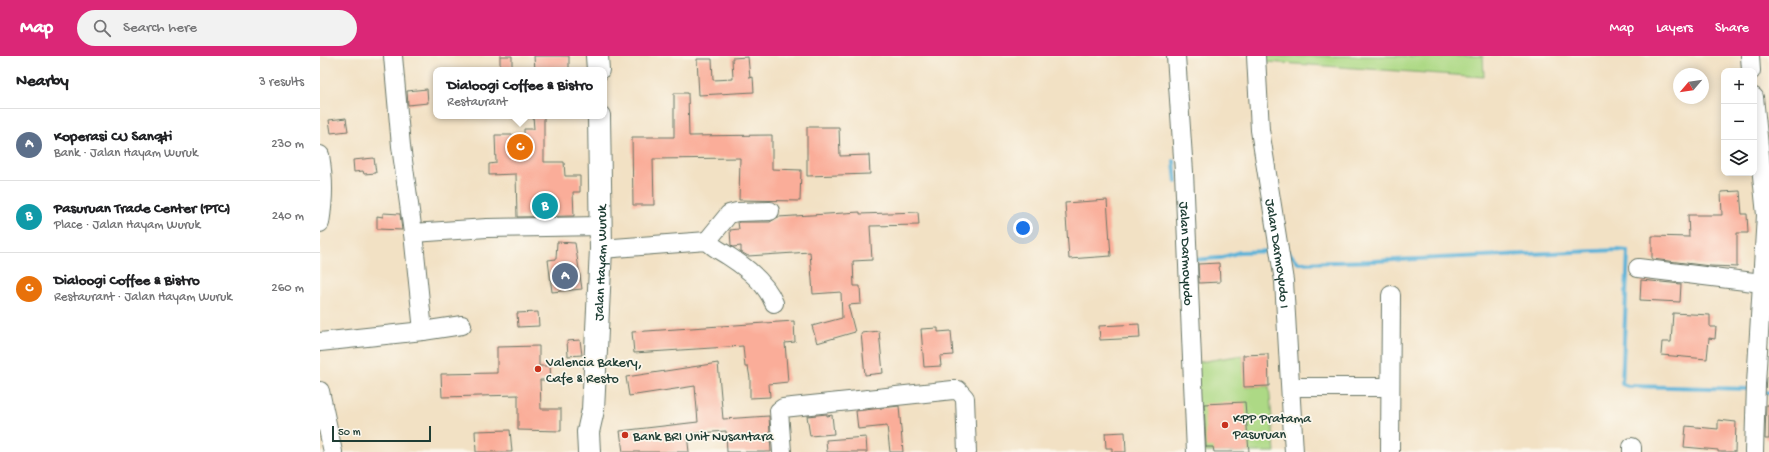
<!DOCTYPE html>
<html lang="en">
<head>
<meta charset="utf-8">
<style>
	:root { --surface:#fff; --page:#f2f2f2; --text:#202124; --muted:#757577; --line:#e0e0e0; --accent:#db2777 }
	body { margin:0; font-family:"Gochi Hand",sans-serif; background:var(--page); color:var(--text) }
	.controls { position:absolute; right:12px; top:12px; display:grid; overflow:hidden; border-radius:8px; box-shadow:0 2px 10px #0003 }
	.controls button { width:36px; height:36px; display:grid; place-items:center; padding:0; border:0; border-bottom:1px solid var(--line); background:var(--surface); color:var(--text); font:20px sans-serif }
	.compass { position:absolute; left:1353px; top:12px; width:36px; height:36px; border-radius:50%; background:var(--surface); box-shadow:0 2px 10px #0003; rotate:241deg }
	.scale { position:absolute; left:12px; bottom:10px; width:99px; box-sizing:border-box; padding-left:4px; border:2px solid #1f3d34; border-top:0; font-size:11px; line-height:14px; white-space:nowrap; color:#1f3d34; -webkit-text-stroke:3px #fbf7ec; paint-order:stroke }
	.you { position:absolute; left:703px; top:172px; width:14px; height:14px; margin:-10px; border:3px solid #fff; border-radius:50%; background:#1a73e8; box-shadow:0 0 0 6px #1a73e833 }
	.badge { display:grid; place-items:center; width:26px; height:26px; border-radius:50%; background:var(--accent); color:#fff; font-size:13px; font-weight:700 }
	.pin { position:absolute; translate:-50% -50%; border:2px solid #fff; box-shadow:0 1px 4px #0006 }
	.popup { position:absolute; left:113px; top:11px; width:174px; height:52px; box-sizing:border-box; display:grid; place-content:center; border-radius:8px; background:var(--surface); filter:drop-shadow(0 1px 3px #0005); font-size:13px; white-space:nowrap; color:var(--muted) }
	.popup b { font-size:15px; color:var(--text) }
	.popup::after { content:''; position:absolute; left:50%; top:100%; margin-left:-8px; border:8px solid transparent; border-top-color:var(--surface) }
	.list { margin:0; padding:0; list-style:none }
	h2 { display:flex; justify-content:space-between; align-items:center; height:52px; margin:0; padding:0 16px; font-size:17px }
	h2 small { font-size:13px; font-weight:400; color:var(--muted) }
	.list li { display:grid; grid-template-columns:26px 1fr auto; gap:12px; align-items:center; box-sizing:border-box; height:72px; padding:0 16px; border-top:1px solid var(--line) }
	.list b { display:block; font-size:15px; white-space:nowrap }
	.list p { margin:0; font-size:13px; white-space:nowrap; color:var(--muted) }
	.list em { font-size:13px; font-style:normal; color:var(--muted) }
	.icon { flex:none; width:22px; height:22px; fill:none; stroke:currentColor; stroke-width:2; stroke-linecap:round; stroke-linejoin:round }
	.map { position:relative; flex:none; width:1449px; height:396px; overflow:hidden }
	header { display:flex; align-items:center; gap:24px; box-sizing:border-box; height:56px; padding:0 20px; background:var(--accent); color:#fff }
	header strong { font-size:19px }
	nav { display:flex; gap:22px; margin-inline-start:auto; font-size:14px }
	.search { width:280px; height:36px; background:var(--page); display:flex; align-items:center; gap:10px; box-sizing:border-box; padding:0 14px; border-radius:22px; color:var(--muted); font-size:15px }
	main { display:flex }
	aside { flex:1; background:var(--surface) }
	.map>svg:first-child { display:block }
	.green { fill:#add985; stroke:#668b5c }
	.lines { fill:none; stroke-linecap:round; stroke-linejoin:round }
	.stream { stroke:#5bb2d8; stroke-width:4 }
	.building { fill:#faad99 }
	.minor-casing { stroke:#697666; stroke-width:20 }
	.major-casing { stroke:#697666; stroke-width:24 }
	.minor { stroke:#fff; stroke-width:18 }
	.major { stroke:#fff; stroke-width:22 }
	.poi-dot { fill:#c8321e; stroke:#fbf7ec; stroke-width:1.5 }
	.labels { text-anchor:middle; stroke-width:3.5; stroke-linejoin:round; paint-order:stroke }
	.street-label { font-size:14px; fill:#1f3d34; stroke:#fbf7ec }
	.poi-label { font-size:14px; fill:#1f3d34; stroke:#fbf7ec; text-anchor:start }
</style>
</head>
<body>
<header>
<strong>Map</strong>
<div class="search"><svg class="icon" aria-label="search" viewBox="0 0 24 24"><circle cx="10" cy="10" r="6"/><path d="M15 15l6 6"/></svg>Search here</div>
<nav><a>Map</a><a>Layers</a><a>Share</a></nav>
</header>
<main>
<aside>
<h2>Nearby<small>3 results</small></h2>
<ul class="list">
<li><span class="badge" style="background:#5c6f8a">A</span><div><b>Koperasi CU Sanqti</b><p>Bank · Jalan Hayam Wuruk</p></div><em>230 m</em></li>
<li><span class="badge" style="background:#0f9aa8">B</span><div><b>Pasuruan Trade Center (PTC)</b><p>Place · Jalan Hayam Wuruk</p></div><em>240 m</em></li>
<li><span class="badge" style="background:#e8710a">C</span><div><b>Dialoogi Coffee &amp; Bistro</b><p>Restaurant · Jalan Hayam Wuruk</p></div><em>260 m</em></li>
</ul>
</aside>
<div class="map">
<svg width="1449" height="396" viewBox="0 0 1449 396">
	<rect width="100%" height="100%" fill="#fbf7ec"/>
	<filter id="ink" filterUnits="userSpaceOnUse"><feTurbulence type="fractalNoise" baseFrequency=".025" numOctaves="2"/><feDisplacementMap in="SourceGraphic" scale="8" xChannelSelector="R" yChannelSelector="G"/><feConvolveMatrix kernelMatrix="1 2 1 2 8 2 1 2 1" color-interpolation-filters="sRGB"/></filter>
	<filter id="wash" filterUnits="userSpaceOnUse"><feTurbulence type="fractalNoise" baseFrequency=".012" numOctaves="4" result="noise"/><feDisplacementMap in="SourceGraphic" scale="16" xChannelSelector="R" yChannelSelector="G"/><feGaussianBlur stdDeviation="0.9" result="paint"/><feColorMatrix in="noise" values="0 0 0 0 0 0 0 0 0 0 0 0 0 0 0 0 0 1.4 0 .05"/><feComposite in="paint" operator="in"/></filter>
	<g filter="url(#wash)">
		<rect width="100%" height="100%" fill="#f2e1c4"/>
		<path class="green" d="M946 0H1163L1164 21 947 6Z
			M923 299 925 331 949 330 955 396H877L873 307Z"/>
		<g class="lines">
			<path class="stream" d="M854 105 856 126
				M965 196H968L979 207 1053 205 1297 194 1308 195 1302 328 1308 330 1431 333
				M872 204 900 202 920 196 954 195
				M1440 335 1449 337"/>
		</g>
		<g id="blocks">
			<path class="building" d="M180 0H192V14H180Z
				M214 0H249V14H215Z
				M428 1 430 22 433 21 434 36 379 39 377 3H392L393 24 413 23 412 2Z
				M107 33 108 47 88 49 87 35Z
				M354 37H368L369 80 452 79V113L481 114 480 145 419 144 420 102 333 103 334 149H313L312 81H354Z
				M213 60H224V106H244L245 120H260V136H253L254 160 197 161 196 118 169 119V108L176 107 175 79H204V73H214Z
				M26 62 28 75 11 77 9 64Z
				M487 71H519L520 100 549 99 550 118 487 120Z
				M54 102 56 117 44 118 43 115 34 116 33 104Z
				M1420 135 1422 158H1427L1428 177H1417V211L1390 210 1332 203V180L1369 181 1368 159H1402L1401 136Z
				M787 144 791 200 749 203 745 147Z
				M540 156V158L598 156 599 169 550 170 552 204 533 205 534 230H540L541 248 528 249 535 276 497 287 492 270 522 262 521 236 493 238 490 196 428 200 421 196V190L413 191 411 189 410 174 419 173 418 166H450L458 161Z
				M63 157 80 158 82 174 57 173V160L63 161Z
				M237 186 255 187 262 233 232 236 228 204 236 203Z
				M899 207 900 226 879 227 878 208Z
				M1321 224 1361 228 1360 246 1320 244Z
				M218 256 219 270 198 271 197 257Z
				M1353 257 1390 259V271H1396L1395 283 1389 282 1387 303 1341 299 1342 286H1351Z
				M474 265 475 286 465 287 468 326 449 328 450 341 430 342V322L428 311H425L423 290 314 297 312 276Z
				M819 268 820 282 780 284 779 270Z
				M618 272V276L631 275 633 299 620 300 621 310 604 311 601 273Z
				M559 275 563 317 545 319 541 277Z
				M260 284 262 299 248 300 247 285Z
				M219 290V310H230L231 324H220L221 353H241V375L198 374V339L122 341 121 318 177 317V291Z
				M948 298 949 330 924 331 923 299Z
				M398 307 403 363 449 360 451 396H407L406 375 367 378 369 396H303L300 375 378 366 375 330 309 340 306 321Z
				M925 346 929 396H894L893 391H886L884 348Z
				M1446 349H1449V383H1445Z
				M579 350 583 396H570L567 370 538 373 536 355Z
				M507 358V360L512 359 514 378 490 380 487 360Z
				M1398 364 1416 366 1415 396H1398V394L1364 391 1366 370 1398 373Z
				M190 374 192 396H156L155 375Z
				M805 376 806 396H792V392H786L785 377Z
				M546 381 547 396H507L506 384Z"/>
		</g>
	</g>
	<g filter="url(#ink)">
		<use href="#blocks" fill-opacity="0" stroke="#697666" stroke-width="1"/>
		<g class="lines">
			<defs>
				<g id="minor">
					<path d="M73 0 81 90 93 177 167 172 281 170"/>
					<path id="s1" d="M856 0 864 116 876 396"/>
					<path id="s2" d="M936 0 940 74 964 225 974 396"/>
					<path d="M1430 0 1431 15"/>
					<path d="M1434 41 1446 159 1436 328 1434 396"/>
					<path d="M0 99C4 124 4 142 0 167"/>
					<path d="M93 177 103 275 142 269"/>
					<path d="M387 185 409 158 417 156 450 155"/>
					<path d="M281 193 387 185C394 192 401 195 410 201 427 212 446 227 454 247"/>
					<path d="M1318 212 1442 227"/>
					<path d="M0 286 103 275"/>
					<path d="M971 331H1070"/>
					<path d="M0 335 13 396"/>
					<path d="M462 396 459 355 463 352 633 334H638L645 342 647 396"/>
					<path d="M1070 396 1071 239"/>
					<path d="M1312 396V391"/>
				</g>
				<g id="major">
					<path d="M277 0 278 14"/>
					<path id="s3" d="M269 396 268 376 273 354 281 193 279 60"/>
				</g>
			</defs>
			<use href="#minor" class="minor-casing"/>
			<use href="#major" class="major-casing"/>
			<use href="#minor" class="minor"/>
			<use href="#major" class="major"/>
		</g>
	</g>
	<g class="poi-dot">
		<circle cx="218" cy="313" r="4"/>
		<circle cx="905" cy="369" r="4"/>
		<circle cx="305" cy="379" r="4"/>
	</g>
	<g class="labels">
		<g class="street-label">
			<text dy="5" stroke="none"><textPath href="#s1" startOffset="198">Jalan Darmoyudo</textPath></text>
			<text dy="5" stroke="none"><textPath href="#s2" startOffset="199">Jalan Darmoyudo I</textPath></text>
			<text dy="5" stroke="none"><textPath href="#s3" startOffset="190">Jalan Hayam Wuruk</textPath></text>
		</g>
		<g class="poi-label">
			<text x="226" y="310">Valencia Bakery,<tspan x="226" dy="16">Cafe &amp; Resto</tspan></text>
			<text x="913" y="366">KPP Pratama<tspan x="913" dy="16">Pasuruan</tspan></text>
			<text x="313" y="384">Bank BRI Unit Nusantara</text>
		</g>
	</g>
</svg>
<div class="controls">
<button>+</button>
<button>−</button>
<button><svg class="icon" aria-label="layers" viewBox="0 0 24 24"><path d="M12 4l9 5-9 5-9-5zM3 14l9 5 9-5"/></svg></button>
</div>
<svg class="compass" viewBox="-18 -18 36 36"><path d="M0-13l5 13h-10z" fill="#e53935"/><path d="M0 13l5-13h-10z" fill="#757577"/></svg>
<div class="scale">50 m</div>
<div class="you"></div>
<div class="pin badge" style="left:245px;top:220px;background:#5c6f8a">A</div>
<div class="pin badge" style="left:225px;top:150px;background:#0f9aa8">B</div>
<div class="pin badge" style="left:200px;top:91px;background:#e8710a">C</div>
<div class="popup"><b>Dialoogi Coffee &amp; Bistro</b>Restaurant</div>
</div>
</main>
</body>
</html>
